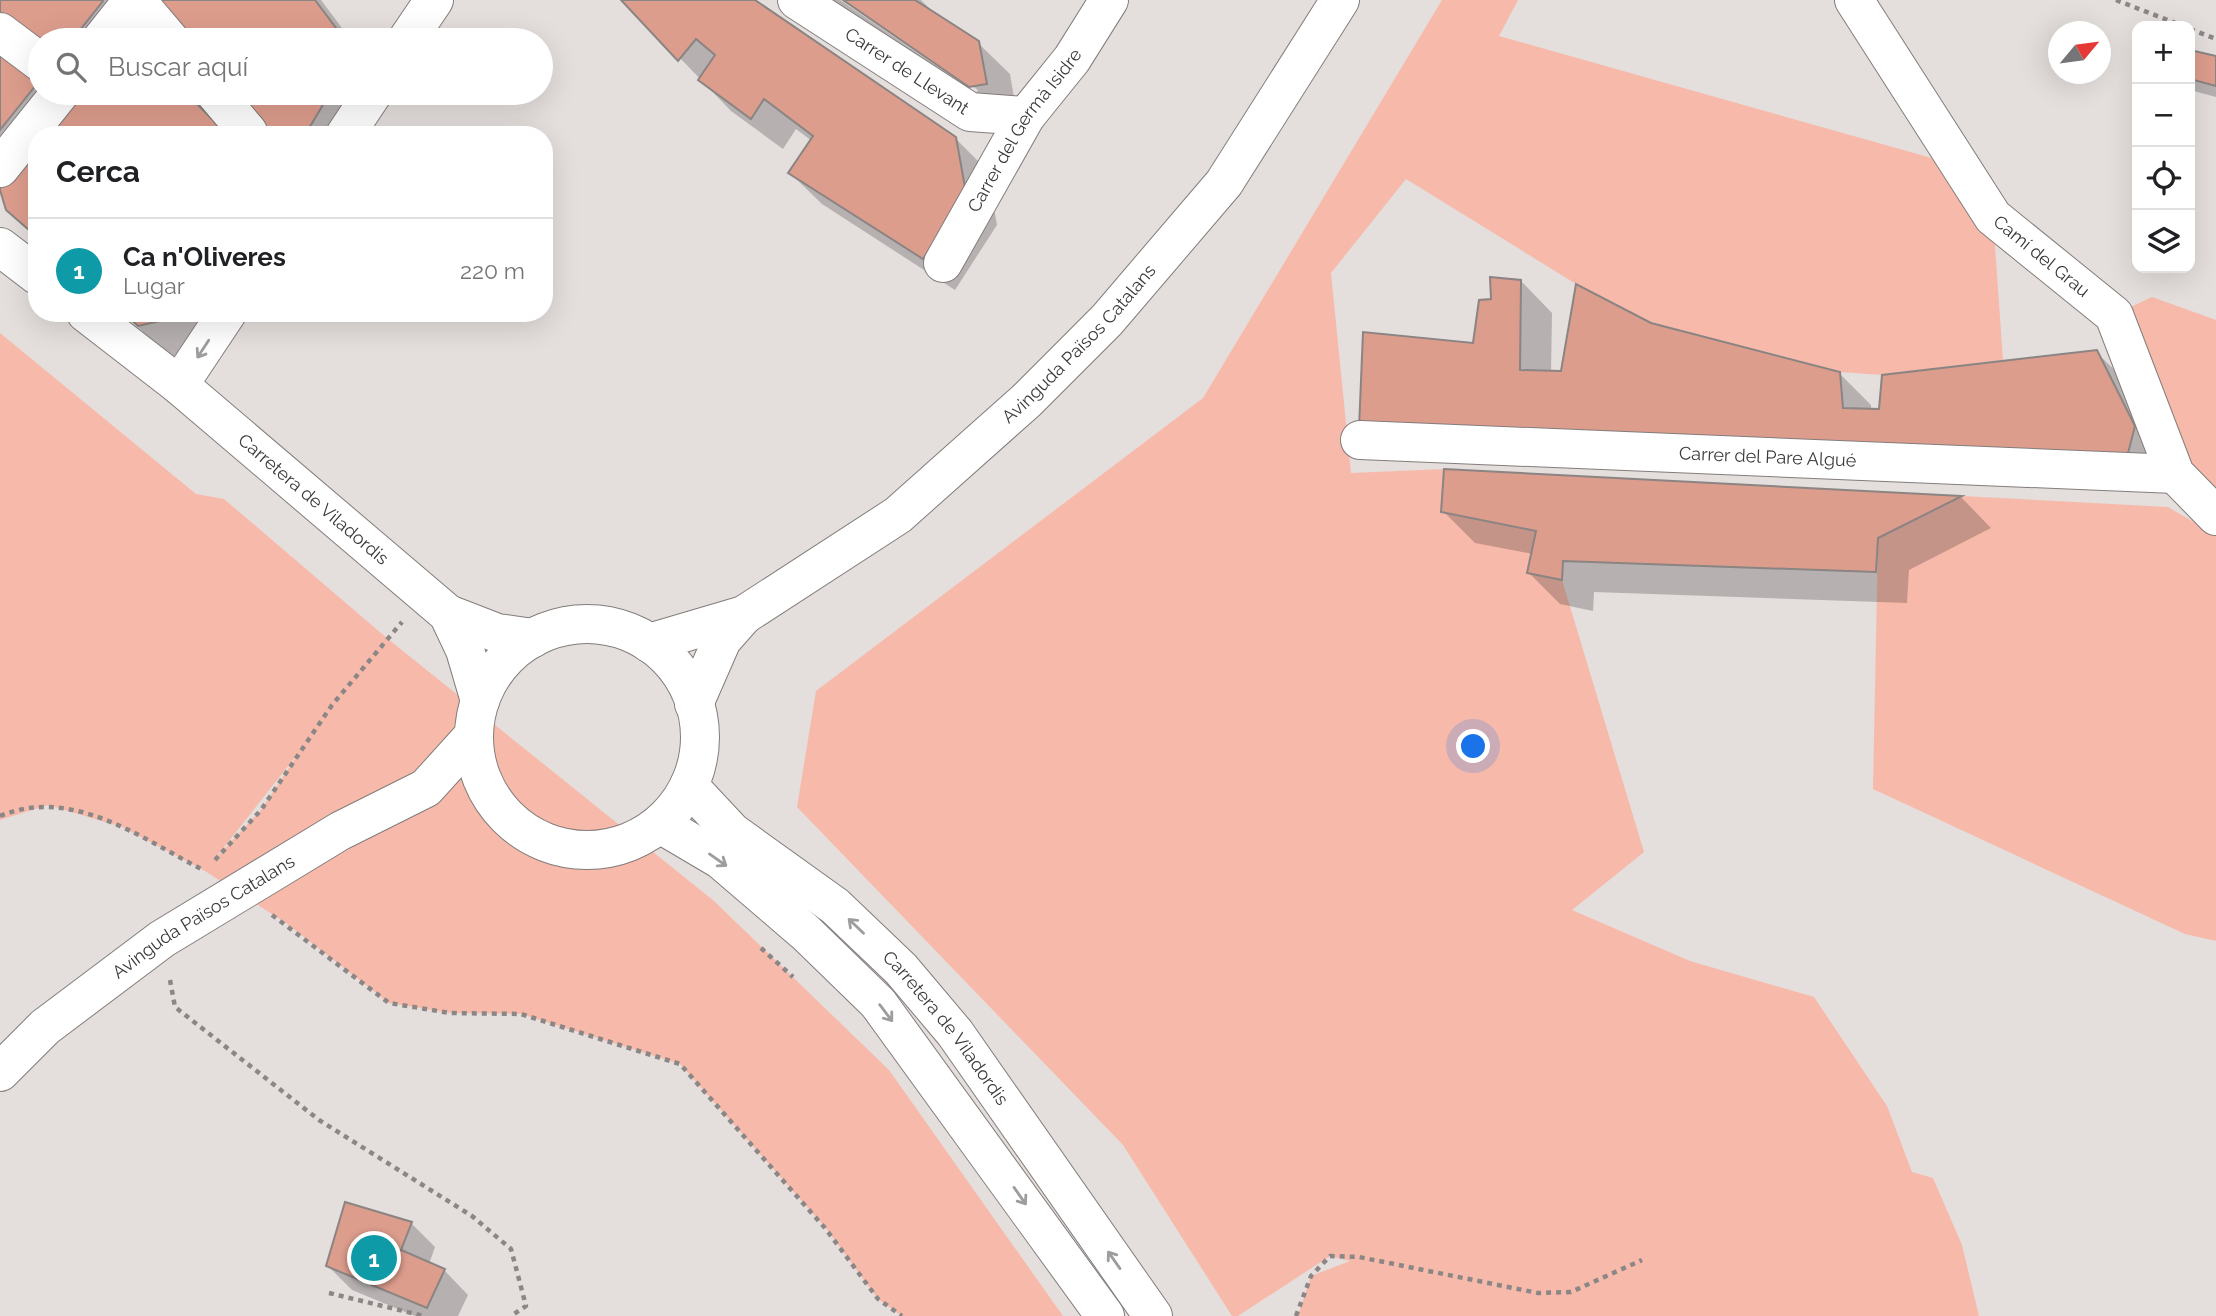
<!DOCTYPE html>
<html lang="es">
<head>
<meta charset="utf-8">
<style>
	:root { --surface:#fff; --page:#f6f6f6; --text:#202124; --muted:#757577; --line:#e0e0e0; --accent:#27875f }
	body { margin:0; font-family:Raleway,sans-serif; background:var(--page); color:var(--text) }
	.controls { position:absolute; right:21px; top:21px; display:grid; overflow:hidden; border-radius:14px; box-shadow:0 7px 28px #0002 }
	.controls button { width:63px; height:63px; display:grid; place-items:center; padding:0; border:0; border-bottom:2px solid var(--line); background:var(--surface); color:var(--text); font:35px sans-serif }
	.compass { position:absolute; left:2048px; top:21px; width:63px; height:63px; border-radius:50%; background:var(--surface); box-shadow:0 7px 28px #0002; rotate:61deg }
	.you { position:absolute; left:1474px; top:747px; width:24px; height:24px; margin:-18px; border:5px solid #fff; border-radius:50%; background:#1a73e8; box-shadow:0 0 0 10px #1a73e833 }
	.badge { display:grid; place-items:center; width:46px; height:46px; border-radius:50%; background:var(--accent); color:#fff; font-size:23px; font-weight:700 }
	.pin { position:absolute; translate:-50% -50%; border:4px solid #fff; box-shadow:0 2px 7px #0006 }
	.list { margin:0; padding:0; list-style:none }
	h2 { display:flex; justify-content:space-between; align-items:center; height:91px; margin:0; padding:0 28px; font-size:30px }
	h2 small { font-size:23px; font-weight:400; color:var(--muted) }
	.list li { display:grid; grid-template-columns:46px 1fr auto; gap:21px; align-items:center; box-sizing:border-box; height:105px; padding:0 28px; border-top:2px solid var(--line) }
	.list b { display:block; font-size:26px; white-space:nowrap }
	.list p { margin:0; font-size:23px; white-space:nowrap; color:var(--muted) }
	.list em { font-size:23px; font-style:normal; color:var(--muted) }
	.icon { flex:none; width:38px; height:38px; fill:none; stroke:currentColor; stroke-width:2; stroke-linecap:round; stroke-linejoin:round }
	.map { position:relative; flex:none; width:2216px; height:1316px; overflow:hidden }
	.search { position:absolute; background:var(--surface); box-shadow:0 7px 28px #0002; left:28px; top:28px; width:525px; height:77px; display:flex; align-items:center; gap:18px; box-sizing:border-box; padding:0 24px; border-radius:38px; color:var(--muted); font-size:26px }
	.panel { position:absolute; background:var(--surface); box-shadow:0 7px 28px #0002; left:28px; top:126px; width:525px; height:196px; border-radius:28px }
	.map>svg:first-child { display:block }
	.green { fill:#f7baaa; fill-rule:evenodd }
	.shadow { fill:#0003 }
	.building { fill:#dd9d8d; stroke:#8a8483; stroke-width:2 }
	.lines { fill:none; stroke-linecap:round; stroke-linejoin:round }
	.minor-casing { stroke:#837d7b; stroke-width:40 }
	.path { stroke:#8b8786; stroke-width:4.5; stroke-dasharray:5 5; stroke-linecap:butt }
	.minor { stroke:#fff; stroke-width:38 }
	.oneway { stroke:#9e9c9c }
	.labels { text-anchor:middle; stroke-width:7; stroke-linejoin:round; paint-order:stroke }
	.street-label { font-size:18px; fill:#3c3a39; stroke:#e4dedc }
</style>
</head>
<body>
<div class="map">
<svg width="2216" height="1316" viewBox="0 0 2216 1316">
	<rect width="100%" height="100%" fill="#e4dedc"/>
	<path class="green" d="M1442 0H1518L1499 36 1960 166 1993 217 2003 360 1882 375 1840 372 1651 323 1576 284 1406 179 1331 273 1351 473 1444 469 1441 512 1536 531 1527 573 1562 580 1644 852 1572 910 1690 961 1814 997 1887 1106 1912 1172 1933 1178 1962 1245 1979 1316H1298L1311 1276 1350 1261 1330 1256 1238 1316H1232L1123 1145 797 807 816 691 1203 398Z
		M2152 297 2216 320V516L2114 315Z
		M0 333 196 494 224 499 388 639 714 901 889 1070 1063 1316H902L878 1299 825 1227 680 1064 521 1014 450 1013 389 1003 286 923 205 871 122 827 48 805 0 820ZM300 751 261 810 214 860Z
		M1962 496 2168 507 2216 535V941L2185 934 1873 789 1878 538Z"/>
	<path class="shadow" d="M0 0H122L133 33 131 40H40Z
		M160 0H321L351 40H193Z
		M624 0H752L955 138 987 170 997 225 955 290 822 204 790 173 812 141 796 129 783 149 731 111Z
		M831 0H840L976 93 978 90 846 0H921L939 18 978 43 1010 74 1017 115 1002 117Z
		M0 51 40 83V93H184L226 135H37V238L8 209 0 191Z
		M2190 52 2216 58V97L2190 90Z
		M237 93H380L355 135H272Z
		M1521 281 1552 313 1551 373H1563L1650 325 1839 373 1871 405V410H1880L2096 352 2128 383 2166 458 1393 460 1475 345 1493 301Z
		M122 313H245L226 345 171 357Z
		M1445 471 1961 497 1991 528 1909 570 1907 603 1594 592 1593 611 1560 604 1529 573 1533 554 1475 543 1443 511Z
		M411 1223 435 1247 429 1264 444 1270 468 1295 458 1316H415L352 1290 328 1266Z"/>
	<path class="building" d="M0 0H102L103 1 72 40H40L0 23Z
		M158 0H315L345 40H191Z
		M621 0H755L956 137 966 193 923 259 788 173 813 136 764 99 751 119 698 80 715 55 696 39 678 61Z
		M843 0H915L979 41 987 84 969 87Z
		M0 49 40 80 0 130Z
		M2190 50 2216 56V86L2190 79Z
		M76 93H186L228 135H39Z
		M235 93H330L305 135H270Z
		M37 138V237L6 210 0 190V180Z
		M1490 277 1521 280 1520 370 1561 371 1576 284 1651 323 1840 372 1843 408 1879 409 1882 375 2097 350 2135 426 2126 461 1359 429 1363 332 1473 343 1479 300 1491 299Z
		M124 313H195L138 326Z
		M1444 469 1962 496 1878 538 1876 572 1563 561 1562 580 1527 573 1536 531 1441 512Z
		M345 1202 412 1222 401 1250 445 1269 427 1308 326 1266Z"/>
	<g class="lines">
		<defs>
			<g id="minor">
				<path d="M136 0 170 40"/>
				<path id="s1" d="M797 0 970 112 1026 116"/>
				<path id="s2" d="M1854 0 1993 217 2114 315 2175 474 2216 516"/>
				<path d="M0 32 40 62"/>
				<path d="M101 40 133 0"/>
				<path d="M407 40 434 0"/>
				<path d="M215 93 248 132 246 135"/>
				<path d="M345 135 373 93"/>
				<path d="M0 168 60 93"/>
				<path d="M0 247 37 275"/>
				<path id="s3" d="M943 263 1026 116 1072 59 1109 0"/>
				<path id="s4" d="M86 313 179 385 448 614 497 633 533 638"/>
				<path d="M179 385 227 313"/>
				<path id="s5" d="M1360 440 2175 474"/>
				<path d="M448 614 465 650 480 701"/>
				<circle cx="587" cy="737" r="113"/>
				<path id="s6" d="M649 643 744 615 898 515 1026 401 1107 320 1224 183 1340 0"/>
				<path d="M694 704 722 640 744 615"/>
				<path id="s7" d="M689 786 732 832 835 906 901 969 955 1033 1153 1316"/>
				<path d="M660 824 721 860 806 933 878 1003 1105 1316"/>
				<path id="s8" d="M0 1072 45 1027 162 939 340 831 426 788 474 735"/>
			</g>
		</defs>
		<use href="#minor" class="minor-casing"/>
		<path class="path" d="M2116 0 2183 26
			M2190 29 2216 39
			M0 816C72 786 141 838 203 870
			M215 860 261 810 332 705 402 622
			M272 915 389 1003 450 1013 521 1014 680 1064 825 1228 878 1299 902 1316
			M761 948 793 977
			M170 980 175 1007 319 1120 472 1216 511 1249 526 1306 511 1316
			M329 1293 424 1316
			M1296 1316 1311 1276 1330 1256 1359 1257 1538 1293 1571 1292 1642 1260"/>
		<use href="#minor" class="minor"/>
	</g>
	<defs><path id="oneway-shaft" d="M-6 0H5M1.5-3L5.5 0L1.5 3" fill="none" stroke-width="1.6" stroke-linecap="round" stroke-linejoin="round" transform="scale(1.75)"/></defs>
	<g class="oneway">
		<use href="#oneway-shaft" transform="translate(203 349) rotate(123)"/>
		<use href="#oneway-shaft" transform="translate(718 860) rotate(35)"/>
		<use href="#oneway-shaft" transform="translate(856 926) rotate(-136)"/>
		<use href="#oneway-shaft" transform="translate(886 1013) rotate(53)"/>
		<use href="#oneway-shaft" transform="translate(1020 1196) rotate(55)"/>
		<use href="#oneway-shaft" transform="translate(1114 1260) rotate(-125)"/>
	</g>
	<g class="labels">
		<g class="street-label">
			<text dy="6" stroke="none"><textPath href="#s1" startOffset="131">Carrer de Llevant</textPath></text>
			<text dy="6" stroke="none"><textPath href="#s3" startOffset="156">Carrer del Germà Isidre</textPath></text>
			<text dy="6" stroke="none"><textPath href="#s2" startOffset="320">Camí del Grau</textPath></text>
			<text dy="6" stroke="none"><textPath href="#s6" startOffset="532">Avinguda Països Catalans</textPath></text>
			<text dy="6" stroke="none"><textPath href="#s5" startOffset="408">Carrer del Pare Algué</textPath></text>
			<text dy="6" stroke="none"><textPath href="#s4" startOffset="294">Carretera de Viladordis</textPath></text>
			<text dy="6" stroke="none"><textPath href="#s8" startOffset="257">Avinguda Països Catalans</textPath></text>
			<text dy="6" stroke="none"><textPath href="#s7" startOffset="355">Carretera de Viladordis</textPath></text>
		</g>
	</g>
</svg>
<div class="controls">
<button>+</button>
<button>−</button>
<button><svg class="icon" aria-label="locate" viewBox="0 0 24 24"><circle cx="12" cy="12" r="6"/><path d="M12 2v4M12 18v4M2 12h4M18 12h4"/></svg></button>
<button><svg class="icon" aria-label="layers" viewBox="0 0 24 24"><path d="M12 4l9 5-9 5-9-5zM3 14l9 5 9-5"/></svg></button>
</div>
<svg class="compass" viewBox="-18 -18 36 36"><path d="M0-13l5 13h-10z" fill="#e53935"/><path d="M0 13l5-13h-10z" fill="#757577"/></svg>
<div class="you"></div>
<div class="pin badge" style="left:374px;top:1258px;background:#0f9aa8">1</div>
<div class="search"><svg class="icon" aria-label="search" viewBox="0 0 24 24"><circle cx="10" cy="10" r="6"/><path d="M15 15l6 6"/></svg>Buscar aquí</div>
<section class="panel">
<h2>Cerca<small></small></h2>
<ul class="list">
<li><span class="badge" style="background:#0f9aa8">1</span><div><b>Ca n'Oliveres</b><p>Lugar</p></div><em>220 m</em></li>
</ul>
</section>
</div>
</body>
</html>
